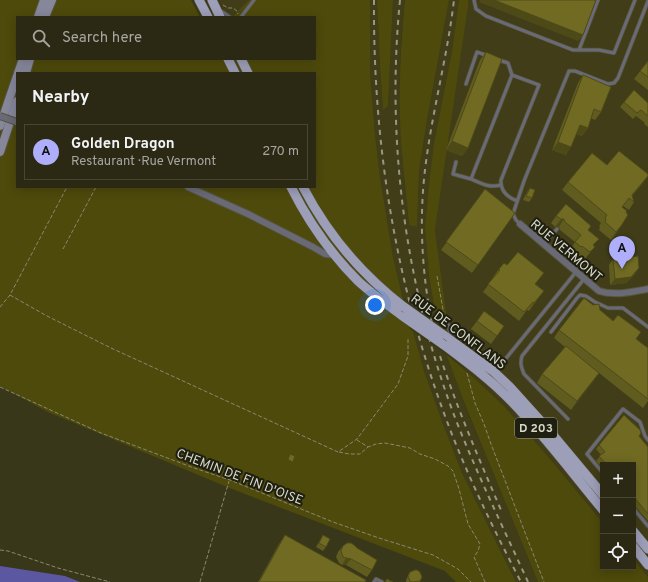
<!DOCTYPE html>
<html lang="en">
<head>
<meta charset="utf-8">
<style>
	:root { --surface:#2b2914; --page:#33311d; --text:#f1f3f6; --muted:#a6a6a0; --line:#474534; --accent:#afaefa }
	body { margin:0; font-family:Overpass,sans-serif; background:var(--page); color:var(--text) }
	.controls { position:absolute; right:12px; bottom:12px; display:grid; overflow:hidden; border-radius:0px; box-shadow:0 2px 10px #0003 }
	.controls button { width:36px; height:36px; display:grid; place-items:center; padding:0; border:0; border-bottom:1px solid var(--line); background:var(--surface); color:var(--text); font:20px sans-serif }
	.you { position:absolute; left:375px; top:305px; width:14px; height:14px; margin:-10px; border:3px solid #fff; border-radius:50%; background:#1a73e8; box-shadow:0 0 0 6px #1a73e833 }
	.badge { display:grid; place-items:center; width:26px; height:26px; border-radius:50%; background:var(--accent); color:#111; font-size:13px; font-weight:700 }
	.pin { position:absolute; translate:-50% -33px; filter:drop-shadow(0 1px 2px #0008) }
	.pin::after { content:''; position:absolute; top:21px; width:14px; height:12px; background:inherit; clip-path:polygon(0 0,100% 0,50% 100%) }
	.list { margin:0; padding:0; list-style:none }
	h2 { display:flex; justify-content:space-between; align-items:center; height:52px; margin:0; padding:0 16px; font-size:17px }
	h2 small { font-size:13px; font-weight:400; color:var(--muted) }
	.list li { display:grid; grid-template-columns:26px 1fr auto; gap:12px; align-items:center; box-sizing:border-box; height:56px; margin:0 8px 8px; padding:0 8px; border:1px solid var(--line); border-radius:0px }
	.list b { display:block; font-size:15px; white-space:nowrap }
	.list p { margin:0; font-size:13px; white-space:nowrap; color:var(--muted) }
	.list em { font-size:13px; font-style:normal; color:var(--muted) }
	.icon { flex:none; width:22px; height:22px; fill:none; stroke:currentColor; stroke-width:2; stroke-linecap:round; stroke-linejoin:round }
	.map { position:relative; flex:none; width:648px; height:582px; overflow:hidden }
	.search { position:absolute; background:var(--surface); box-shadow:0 2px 10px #0003; left:16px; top:16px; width:300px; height:44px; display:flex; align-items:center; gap:10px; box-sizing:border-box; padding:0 14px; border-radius:0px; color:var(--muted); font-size:15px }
	.panel { position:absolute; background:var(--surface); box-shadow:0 2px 10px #0003; left:16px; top:72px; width:300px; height:116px; border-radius:0px }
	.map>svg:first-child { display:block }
	.built { fill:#403d18 }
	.green { fill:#4e4a0c; fill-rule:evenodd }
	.water { fill:#5c57a1 }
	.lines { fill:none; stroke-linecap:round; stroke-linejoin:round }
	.service-casing { stroke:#565439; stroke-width:4.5 }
	.minor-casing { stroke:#565439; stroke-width:8 }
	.secondary-casing { stroke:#565439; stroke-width:10 }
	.primary-casing { stroke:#565439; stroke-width:10 }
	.path { stroke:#898871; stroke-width:1; stroke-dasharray:4 2; stroke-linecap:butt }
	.service { stroke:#6a6a77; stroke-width:3 }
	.minor { stroke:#6a6a77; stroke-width:6 }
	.secondary { stroke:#87879c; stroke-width:8 }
	.primary { stroke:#9d9eb8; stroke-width:9 }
	.rail { stroke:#999882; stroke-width:2; stroke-dasharray:5 5; stroke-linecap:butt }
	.minor-bridge-casing { stroke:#565439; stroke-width:8; stroke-linecap:butt }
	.primary-bridge-casing { stroke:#565439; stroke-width:10; stroke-linecap:butt }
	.minor-bridge { stroke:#6a6a77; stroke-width:6 }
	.primary-bridge { stroke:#9d9eb8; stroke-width:9 }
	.wall { fill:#605b1e }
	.shaded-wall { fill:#4e4a18 }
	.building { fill:#706a23; stroke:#4e4a18 }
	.labels { text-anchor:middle; stroke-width:4; stroke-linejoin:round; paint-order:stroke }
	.shield { fill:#1e1e11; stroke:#a0a090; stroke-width:1 }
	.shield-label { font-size:12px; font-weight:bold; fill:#d8d8c7 }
	.street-label { font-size:13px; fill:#d8d8c7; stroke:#1e1e11 }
</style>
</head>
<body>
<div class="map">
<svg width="648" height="582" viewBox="0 0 648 582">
	<rect width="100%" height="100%" fill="#39371a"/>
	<path class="built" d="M219 0H249L232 17H226Z
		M370 0H377L380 66 383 110 388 106 393 0H405L401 41 400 118 403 165 409 225 417 227 419 171 427 120 449 0H459L452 51 434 143 429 183 425 227 429 276 437 322 403 298 393 257 380 177 375 135 370 72Z
		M468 0H648V577L633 559V465H603V523L556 466 504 406 455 360 450 324 447 319 435 230Z
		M413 331 446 354 464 403 538 582H516L462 473 443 424 424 371Z"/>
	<path class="green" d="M0 0H191L200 17H17V59H315V17H232L249 0H370V72L375 135 380 177 393 257 410 329 413 331 424 371 443 424 462 473 516 582H456L445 571 227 487 48 412 0 386ZM17 73H315V187H17Z
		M377 0H393L388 106 383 110 380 66Z
		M405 0H449L427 120 419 171 417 227 409 225C406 190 401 154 400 119 399 79 401 39 405 0Z
		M459 0H468V6L435 230 447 319 450 324 451 335 437 322 429 276 425 227 429 183 434 143 452 51Z
		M446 354 473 377 504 406 556 466 603 523V567H633V559L648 577V582H538L464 402Z"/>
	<path class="water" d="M0 566 65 576 80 582H0Z"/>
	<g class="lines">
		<defs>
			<path id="service" d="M474 0 476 9 486 16 573 50H599L614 53 635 0
				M221 11 230 17
				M241 17 254 0
				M579 50 598 0
				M499 60 508 63 512 75
				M466 84 477 52 488 56
				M456 162 453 174 471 179
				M501 185C488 188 483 184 471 179L512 75 539 85 501 180C500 191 507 197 517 201
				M520 224 516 220 513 214 524 181 569 71H575L608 84 614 83 618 78 648 1
				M544 244 557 229
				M445 320 449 326 450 337
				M551 332 577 298 580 295 586 296 595 302 608 308H623L648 327
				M503 362 576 272
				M568 419 524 374C521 367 520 363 522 356L584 279
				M603 473 587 454 623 409 640 422 645 436 648 440
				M633 508 648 526
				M374 582 376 579 382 582"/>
			<path id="minor" d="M188 187 248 214 313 247 325 254 335 255
				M520 224 599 291C614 296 632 292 648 289"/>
			<path id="secondary" d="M38 17 44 0
				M45 17 52 0
				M18 73 23 59
				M26 73 30 59
				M0 126 17 76
				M0 152 17 101"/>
			<path id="primary" d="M199 0 208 17
				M212 0 220 17
				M228 59 235 73
				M241 59 248 73
				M291 187C308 221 331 254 358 281 372 294 388 305 404 317
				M303 187C328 235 361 274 404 307
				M442 334 493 371 510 387 547 428 603 495
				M444 345C468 363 491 380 512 402 544 435 573 474 603 510
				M633 531 648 549
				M633 546 648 565"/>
		</defs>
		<use href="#service" class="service-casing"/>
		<use href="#minor" class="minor-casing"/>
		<use href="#secondary" class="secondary-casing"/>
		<use href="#primary" class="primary-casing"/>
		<path class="path" d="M223 5 228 8H233L237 11 238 14
			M63 249 96 187
			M437 276 444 315
			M10 295 47 316 111 348 338 452 357 439 398 384 408 356V337
			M0 307 10 295 67 187
			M467 373 475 403 484 424 491 444 544 582
			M0 387 101 433 194 468 230 480 333 522 379 538 433 555 458 569 471 582
			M357 440 368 447 376 444 385 443 410 448 420 454 435 459 448 466 453 471 459 489 468 524 480 544 478 551 474 557 485 582
			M339 452 349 454H360L368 447
			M0 550 8 551 58 568 110 582
			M200 582 229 481"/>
		<use href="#service" class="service"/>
		<use href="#minor" class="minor"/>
		<use href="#secondary" class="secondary"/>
		<use href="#primary" class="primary"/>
		<path class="rail" d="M374 0C373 143 395 281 445 416 466 473 493 528 521 582
			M400 0C386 140 405 284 454 415 476 472 503 527 528 582
			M434 333C423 283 419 230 424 179 430 119 447 60 454 0
			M440 356C457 408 479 459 501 510"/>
		<defs>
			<path id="minor-bridge" d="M0 116 17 122"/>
			<path id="primary-bridge" d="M404 307 442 334
				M404 317 444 345"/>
		</defs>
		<use href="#minor-bridge" class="minor-bridge-casing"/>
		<use href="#primary-bridge" class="primary-bridge-casing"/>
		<use href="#minor-bridge" class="minor-bridge"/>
		<use href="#primary-bridge" class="primary-bridge"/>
	</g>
	<path class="wall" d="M486 52 468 148 462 156 446 150 480 60Z
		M648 61V90L634 79Z
		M583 75 601 112 595 120 591 118 588 128 582 136 576 134 566 155 552 150 578 83Z
		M624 102 648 103V127L644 124 645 123 636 116 633 119 620 107Z
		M607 165 643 183 632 196 634 202 629 210 623 206V207L616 234 611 240 599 230 600 227 599 226 601 223 562 190 568 182Z
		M530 188 532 198 529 202 523 200 527 192Z
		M485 189 515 213 472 273 441 250Z
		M556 216 591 226 588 230 595 247 589 254 584 260 577 253 575 255 570 250 575 242 560 230 559 227H555L551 223Z
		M613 259 635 274 626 283 610 285 609 265Z
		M499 269 535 284 544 291 529 311 527 310 519 321 483 292 494 277H493Z
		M600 310 648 348V401L643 408 599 373 571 410 537 383 542 374 565 347 554 338 559 330Z
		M477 321 504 326 491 344 471 329Z
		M639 436 648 447V521L633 504V465H603V468L596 461 601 455 596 449 599 445Z
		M285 535 365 582H258L279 544Z
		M323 535 326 547 323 551 316 547Z
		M343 546 372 570 367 577 346 565H342L339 563 336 557 338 552Z
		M410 572 422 577 420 582H406V580Z"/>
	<path class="shaded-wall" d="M480 0H494L583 35 578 41 479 2Z
		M580 125 588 128 582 136 574 133Z
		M452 141 468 148 462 156 446 150Z
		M558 142 571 147 566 155 552 150Z
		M648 176 643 183 630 198Z
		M561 219H564L559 227H555Z
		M621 226 616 234 611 240 616 232Z
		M639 268 635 274 626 283 610 285 615 279Z
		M544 291 529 311 534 303Z
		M599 373 594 381 571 410 577 401Z
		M288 460 293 462 291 464 286 462Z
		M346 558 351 559 346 565H342Z"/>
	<path class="building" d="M494 0H596L583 35Z
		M486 52 502 59 468 148 452 141Z
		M648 61V77L640 71Z
		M583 75 611 87 601 112 594 109 588 128 580 125 571 147 558 142Z
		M634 90 648 103V116L641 110 637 113 624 102Z
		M619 151 648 174V176L632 195 634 202 629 198 622 207 627 211 626 212 628 215 621 226 616 232 605 222 606 219 605 218 607 215 568 182 592 153 607 165Z
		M530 188 535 190 532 198 526 196Z
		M485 189 515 213 478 265 446 242Z
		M566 204 591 226 588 230 599 239 593 245 595 247 590 252 582 246 581 247 575 242 581 235 565 222 564 219H561L556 216Z
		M518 252 544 273 535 284 544 291 534 303 533 302 524 312 488 284 500 270 499 269 504 263 507 265Z
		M638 256 639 268 631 277 615 279 613 259Z
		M584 298 593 305 599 304 600 310 613 321 618 315 641 332 636 339 648 348V399L559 330Z
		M484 311 504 326 497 336 477 321Z
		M566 346 599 373 577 401 542 374Z
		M624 415 640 430 641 433 639 436 648 447V514L633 496V465H607L599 456 605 452 599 445Z
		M290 454 295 456 293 462 288 460Z
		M285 535 366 580 365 582H259Z
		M323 535 330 539 326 547 319 543Z
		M347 543H351L354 545 357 548 377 560 372 570 351 559 346 558 343 557 341 551 343 546Z
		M415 570H417L420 572 422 577 420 581 412 582 410 581 408 576 410 572Z
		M387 579 393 582H385Z"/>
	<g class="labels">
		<rect class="shield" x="515" y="418" width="42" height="20" rx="3"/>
		<g class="shield-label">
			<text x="536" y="432">D 203</text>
		</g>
		<g class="street-label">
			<text transform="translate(567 250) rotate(40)" y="5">RUE VERMONT</text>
			<text transform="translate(459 331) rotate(37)" y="5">RUE DE CONFLANS</text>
			<text transform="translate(240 476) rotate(21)" y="5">CHEMIN DE FIN D'OISE</text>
		</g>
	</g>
</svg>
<div class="controls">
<button>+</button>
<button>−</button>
<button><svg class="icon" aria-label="locate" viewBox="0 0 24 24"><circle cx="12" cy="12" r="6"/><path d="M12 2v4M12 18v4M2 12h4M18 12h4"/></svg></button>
</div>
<div class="you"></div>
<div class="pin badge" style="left:622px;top:269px">A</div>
<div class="search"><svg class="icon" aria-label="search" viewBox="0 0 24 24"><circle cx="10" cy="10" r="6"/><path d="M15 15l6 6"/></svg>Search here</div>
<section class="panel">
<h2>Nearby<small></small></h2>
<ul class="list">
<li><span class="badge">A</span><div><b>Golden Dragon</b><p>Restaurant · Rue Vermont</p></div><em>270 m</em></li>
</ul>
</section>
</div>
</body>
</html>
